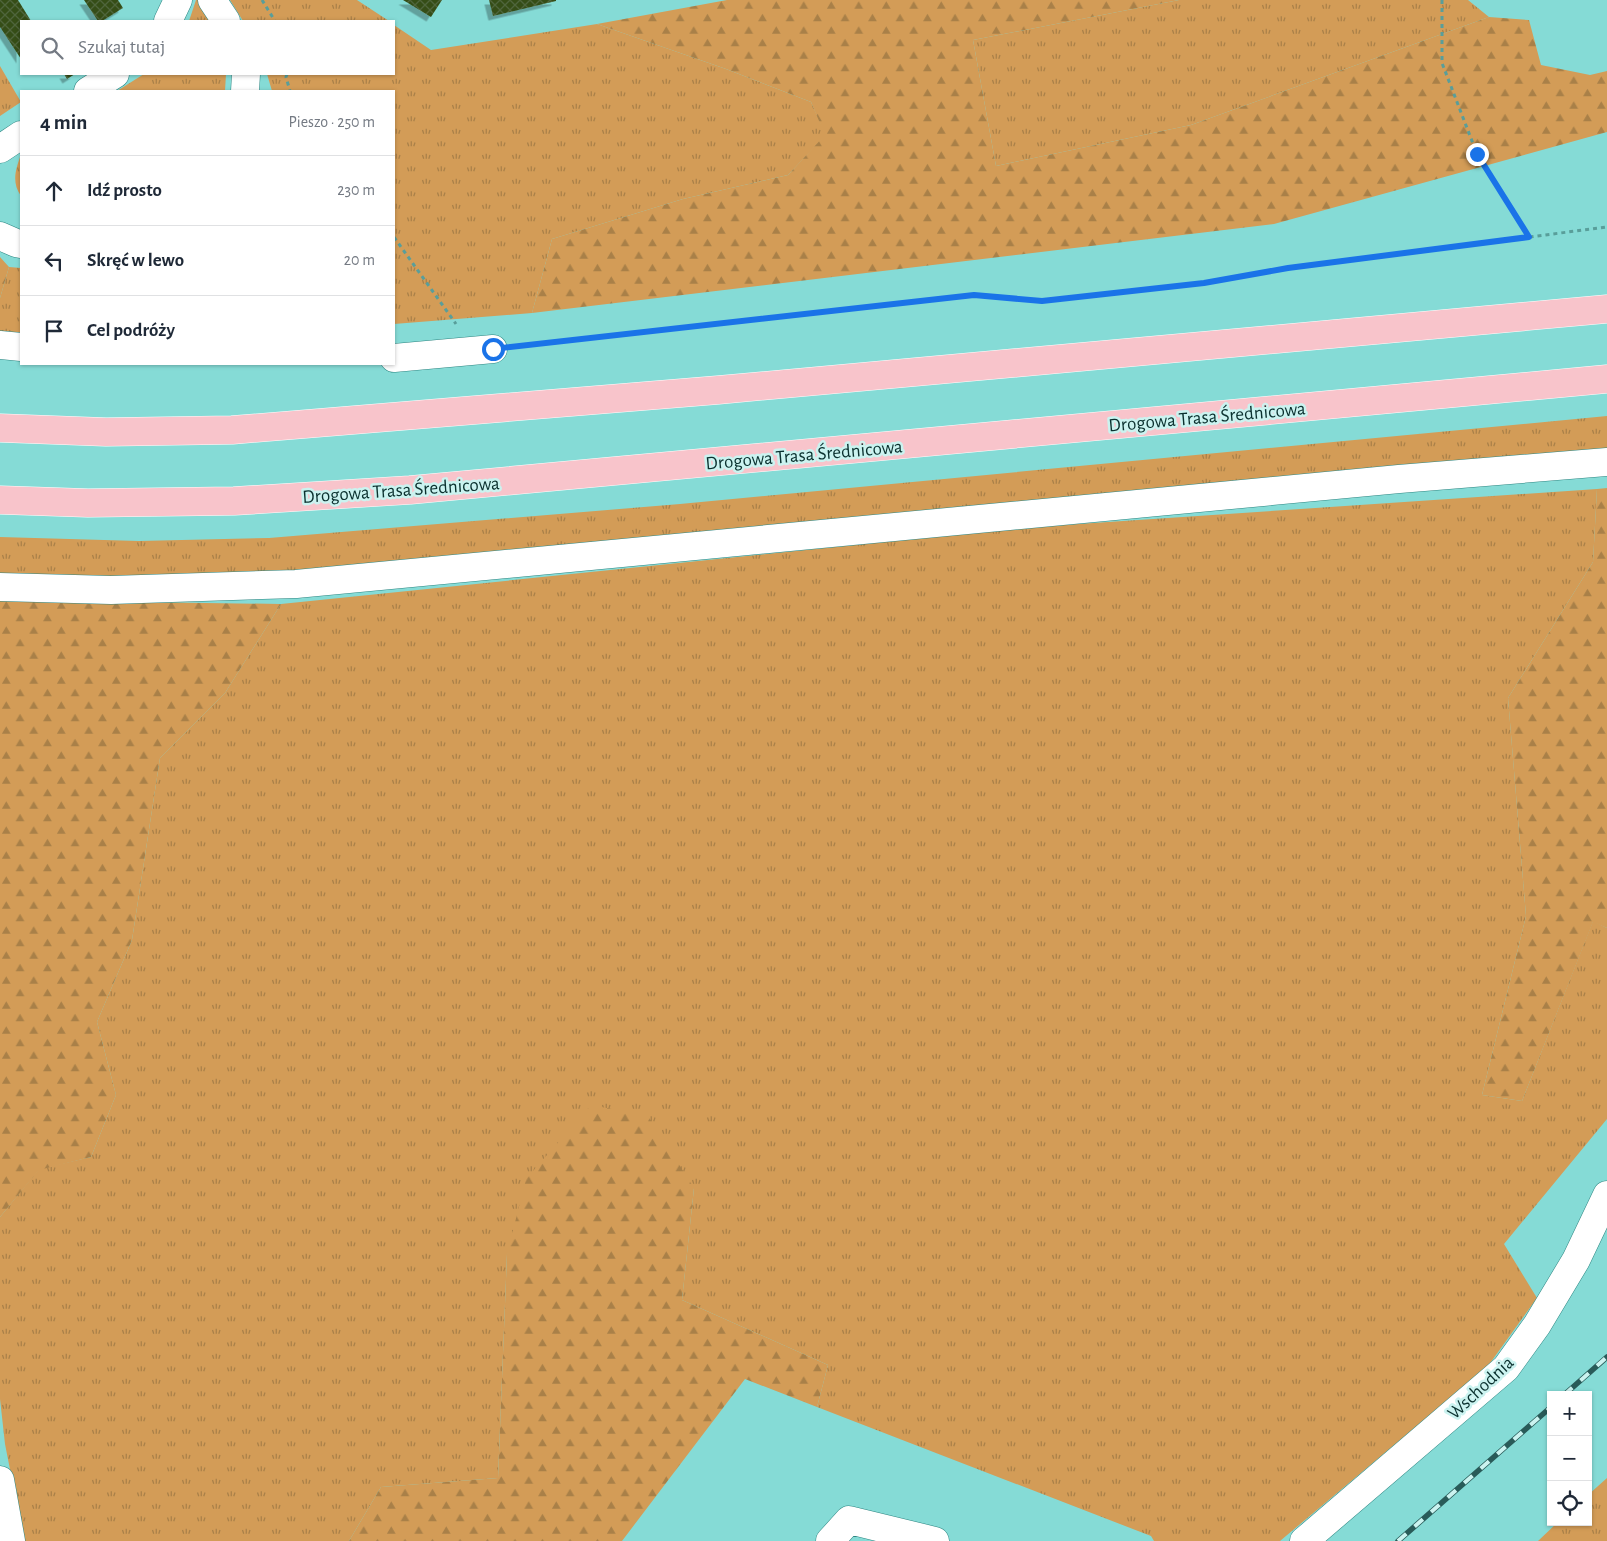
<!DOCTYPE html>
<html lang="pl">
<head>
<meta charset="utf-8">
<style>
	:root { --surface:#fff; --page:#f2f2f3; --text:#1f2937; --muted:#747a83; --line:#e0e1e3 }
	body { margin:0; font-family:"Alegreya Sans",sans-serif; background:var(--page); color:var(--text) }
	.controls { position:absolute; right:15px; bottom:15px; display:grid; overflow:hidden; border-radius:0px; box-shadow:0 1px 4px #0004 }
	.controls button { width:45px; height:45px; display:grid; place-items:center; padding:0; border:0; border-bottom:1px solid var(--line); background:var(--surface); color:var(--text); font:25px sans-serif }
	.stop { position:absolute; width:15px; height:15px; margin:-11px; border:4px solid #1a73e8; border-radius:50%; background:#fff }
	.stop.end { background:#1a73e8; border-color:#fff; box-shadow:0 1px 5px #0008 }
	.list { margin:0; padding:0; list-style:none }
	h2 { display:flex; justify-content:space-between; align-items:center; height:65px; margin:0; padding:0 20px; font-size:21px }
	h2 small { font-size:16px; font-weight:400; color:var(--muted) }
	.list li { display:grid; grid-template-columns:32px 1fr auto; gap:15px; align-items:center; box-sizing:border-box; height:70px; padding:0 20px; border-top:1px solid var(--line) }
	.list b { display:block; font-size:19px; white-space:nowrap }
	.list em { font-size:16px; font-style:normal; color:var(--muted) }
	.icon { flex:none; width:28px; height:28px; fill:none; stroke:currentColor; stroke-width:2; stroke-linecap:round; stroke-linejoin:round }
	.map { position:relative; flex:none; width:1607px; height:1541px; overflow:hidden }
	.search { position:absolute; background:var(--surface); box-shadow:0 1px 4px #0004; left:20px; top:20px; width:375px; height:55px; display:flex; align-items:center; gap:12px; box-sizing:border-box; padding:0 18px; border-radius:0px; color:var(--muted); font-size:19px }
	.panel { position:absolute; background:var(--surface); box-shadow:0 1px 4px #0004; left:20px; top:90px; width:375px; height:275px; border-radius:0px }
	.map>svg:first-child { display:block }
	.grass { fill:url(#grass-tufts) }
	.forest { fill:url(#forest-firs) }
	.building { fill:url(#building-cross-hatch); filter:url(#shadow) }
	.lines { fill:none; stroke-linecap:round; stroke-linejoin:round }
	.minor-casing { stroke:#2d8682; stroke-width:29 }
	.major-casing { stroke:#fff; stroke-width:29 }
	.path { stroke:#599e9a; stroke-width:3; stroke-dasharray:4 4; stroke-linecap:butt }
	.minor { stroke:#fff; stroke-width:28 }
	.major { stroke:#f8c4cb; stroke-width:28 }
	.rail-casing { stroke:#295b59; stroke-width:5.5 }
	.rail { stroke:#cbf3f0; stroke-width:4; stroke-dasharray:11; stroke-linecap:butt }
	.route { stroke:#1a73e8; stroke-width:6 }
	.labels { text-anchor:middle; stroke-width:5; stroke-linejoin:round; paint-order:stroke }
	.street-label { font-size:19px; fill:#0b312f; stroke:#cbf3f0 }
</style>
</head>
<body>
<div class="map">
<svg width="1607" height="1541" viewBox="0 0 1607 1541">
	<defs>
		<pattern id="grass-tufts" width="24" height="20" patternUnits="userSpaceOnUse" patternTransform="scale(1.25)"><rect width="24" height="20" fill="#d39c57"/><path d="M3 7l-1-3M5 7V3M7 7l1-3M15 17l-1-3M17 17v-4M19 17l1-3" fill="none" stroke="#a98048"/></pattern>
		<pattern id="forest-firs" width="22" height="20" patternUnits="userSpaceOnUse" patternTransform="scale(1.25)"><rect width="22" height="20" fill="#d39c57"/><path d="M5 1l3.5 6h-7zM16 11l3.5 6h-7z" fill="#a98048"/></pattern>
		<pattern id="building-cross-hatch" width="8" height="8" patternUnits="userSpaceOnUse" patternTransform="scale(1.25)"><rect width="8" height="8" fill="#354e19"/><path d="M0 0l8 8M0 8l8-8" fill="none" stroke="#4f653b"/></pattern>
		<filter id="shadow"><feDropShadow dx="-4.5" dy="4.5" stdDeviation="0" flood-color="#0004"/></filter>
	</defs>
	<rect width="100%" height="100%" fill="#85dbd6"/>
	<path class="grass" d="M196 0H202L210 21H189Z
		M230 0H357L389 21H243Z
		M1179 0H1468L1489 17 1191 125 996 166 973 40Z
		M597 24 726 69 811 102 826 135 788 175 683 199 552 239 532 313 394 324V91H272L267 74H394V25L431 50Z
		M0 66 21 102 0 116Z
		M144 74H226L225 91H117Z
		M21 154V196C11 182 16 169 21 154Z
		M9 267 21 268V335L0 334V298Z
		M1607 416V456L306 573 25 578 0 577V537L139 541 269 538 680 504Z
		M1597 489 1593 562 1508 698 1526 916 1482 1095 1522 1101 1593 921 1607 928V1119L1504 1244 1537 1298 1488 1366 1280 1541H1154L1151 1536 817 1407 828 1365 682 1300 694 1188 507 1254 498 1478 381 1487 349 1541H24L5 1444 0 1399V1217L39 1169 91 1157 116 1095 97 1022 132 940 160 758 225 693 281 604 1019 528Z
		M1607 1478V1541H1538L1558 1522H1588V1495Z"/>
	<path class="forest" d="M727 0H1179L973 40 996 166 1191 125 1489 17 1529 20 1541 65 1590 75 1607 71V132L1274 224 532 313 552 239 683 199 788 175 825 135 811 102 726 69 597 24Z
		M0 257 9 267 0 298Z
		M1607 488V928L1593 922 1522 1101 1482 1095 1526 916 1508 698 1593 562 1597 489Z
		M0 600 281 604 225 693 160 758 132 940 97 1022 116 1095 91 1157 39 1170 0 1217Z
		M591 1105 648 1116 694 1188 682 1300 828 1365 817 1407 745 1379 622 1541H349L381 1487 498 1478 507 1254 526 1179Z"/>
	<path class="building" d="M0 0H18L31 21H21V59L0 27Z
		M84 0H118L123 8 102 21H98Z
		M403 0H442L431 17Z
		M489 0H556V1L493 16Z
		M64 74H75L67 79Z"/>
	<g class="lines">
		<defs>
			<path id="minor" d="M212 0 226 21
				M168 21 178 0
				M88 91 115 74
				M245 91 246 74
				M0 149 21 135
				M0 236 16 243 21 244
				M0 345 21 347
				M394 358 493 349
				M0 587 111 590 296 584 1399 479 1607 462
				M0 1480 11 1541
				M830 1541 849 1520 935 1541
				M1304 1541 1506 1368 1537 1325 1576 1260 1607 1195"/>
			<path id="major" d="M0 428 106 432 232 430 718 390 1607 309
				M0 500 88 503 234 501 410 490 1607 379"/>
		</defs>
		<use href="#minor" class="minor-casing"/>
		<use href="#major" class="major-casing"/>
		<path class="path" d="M262 0 275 21
			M1442 0V63L1477 154 1529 237
			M287 74 286 77 290 91
			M394 237 456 324
			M521 346 974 295 1042 301 1204 283 1288 268 1607 227"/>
		<use href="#minor" class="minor"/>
		<use href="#major" class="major"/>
		<defs>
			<path id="rail" d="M1564 1395 1607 1357
				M1398 1541 1551 1407"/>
		</defs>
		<use href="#rail" class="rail-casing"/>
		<use href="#rail" class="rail"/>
	</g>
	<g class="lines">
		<path class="route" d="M493 349 974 295 1042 301 1204 283 1288 268 1529 237 1477 154"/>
	</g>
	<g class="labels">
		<g class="street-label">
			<text transform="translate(1207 416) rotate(-5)" y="7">Drogowa Trasa Średnicowa</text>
			<text transform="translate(804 454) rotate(-5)" y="7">Drogowa Trasa Średnicowa</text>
			<text transform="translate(401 489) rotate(-4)" y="7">Drogowa Trasa Średnicowa</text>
			<text transform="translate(1480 1387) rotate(-43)" y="7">Wschodnia</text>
		</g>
	</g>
</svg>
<div class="controls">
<button>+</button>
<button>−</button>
<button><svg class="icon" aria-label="locate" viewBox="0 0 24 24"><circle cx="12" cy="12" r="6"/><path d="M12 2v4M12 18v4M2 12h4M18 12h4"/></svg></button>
</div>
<div class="stop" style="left:493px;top:349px"></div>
<div class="stop end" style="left:1477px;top:154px"></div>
<div class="search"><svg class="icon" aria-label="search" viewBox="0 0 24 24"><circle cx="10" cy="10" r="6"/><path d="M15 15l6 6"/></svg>Szukaj tutaj</div>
<section class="panel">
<h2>4 min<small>Pieszo · 250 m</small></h2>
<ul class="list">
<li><svg class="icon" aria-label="ahead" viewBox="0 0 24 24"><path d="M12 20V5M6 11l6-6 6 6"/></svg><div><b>Idź prosto</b></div><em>230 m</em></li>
<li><svg class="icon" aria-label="left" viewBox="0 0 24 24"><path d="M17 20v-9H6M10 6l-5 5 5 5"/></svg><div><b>Skręć w lewo</b></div><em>20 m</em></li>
<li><svg class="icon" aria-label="arrive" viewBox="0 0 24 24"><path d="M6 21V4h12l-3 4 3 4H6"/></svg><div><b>Cel podróży</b></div></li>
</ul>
</section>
</div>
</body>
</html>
